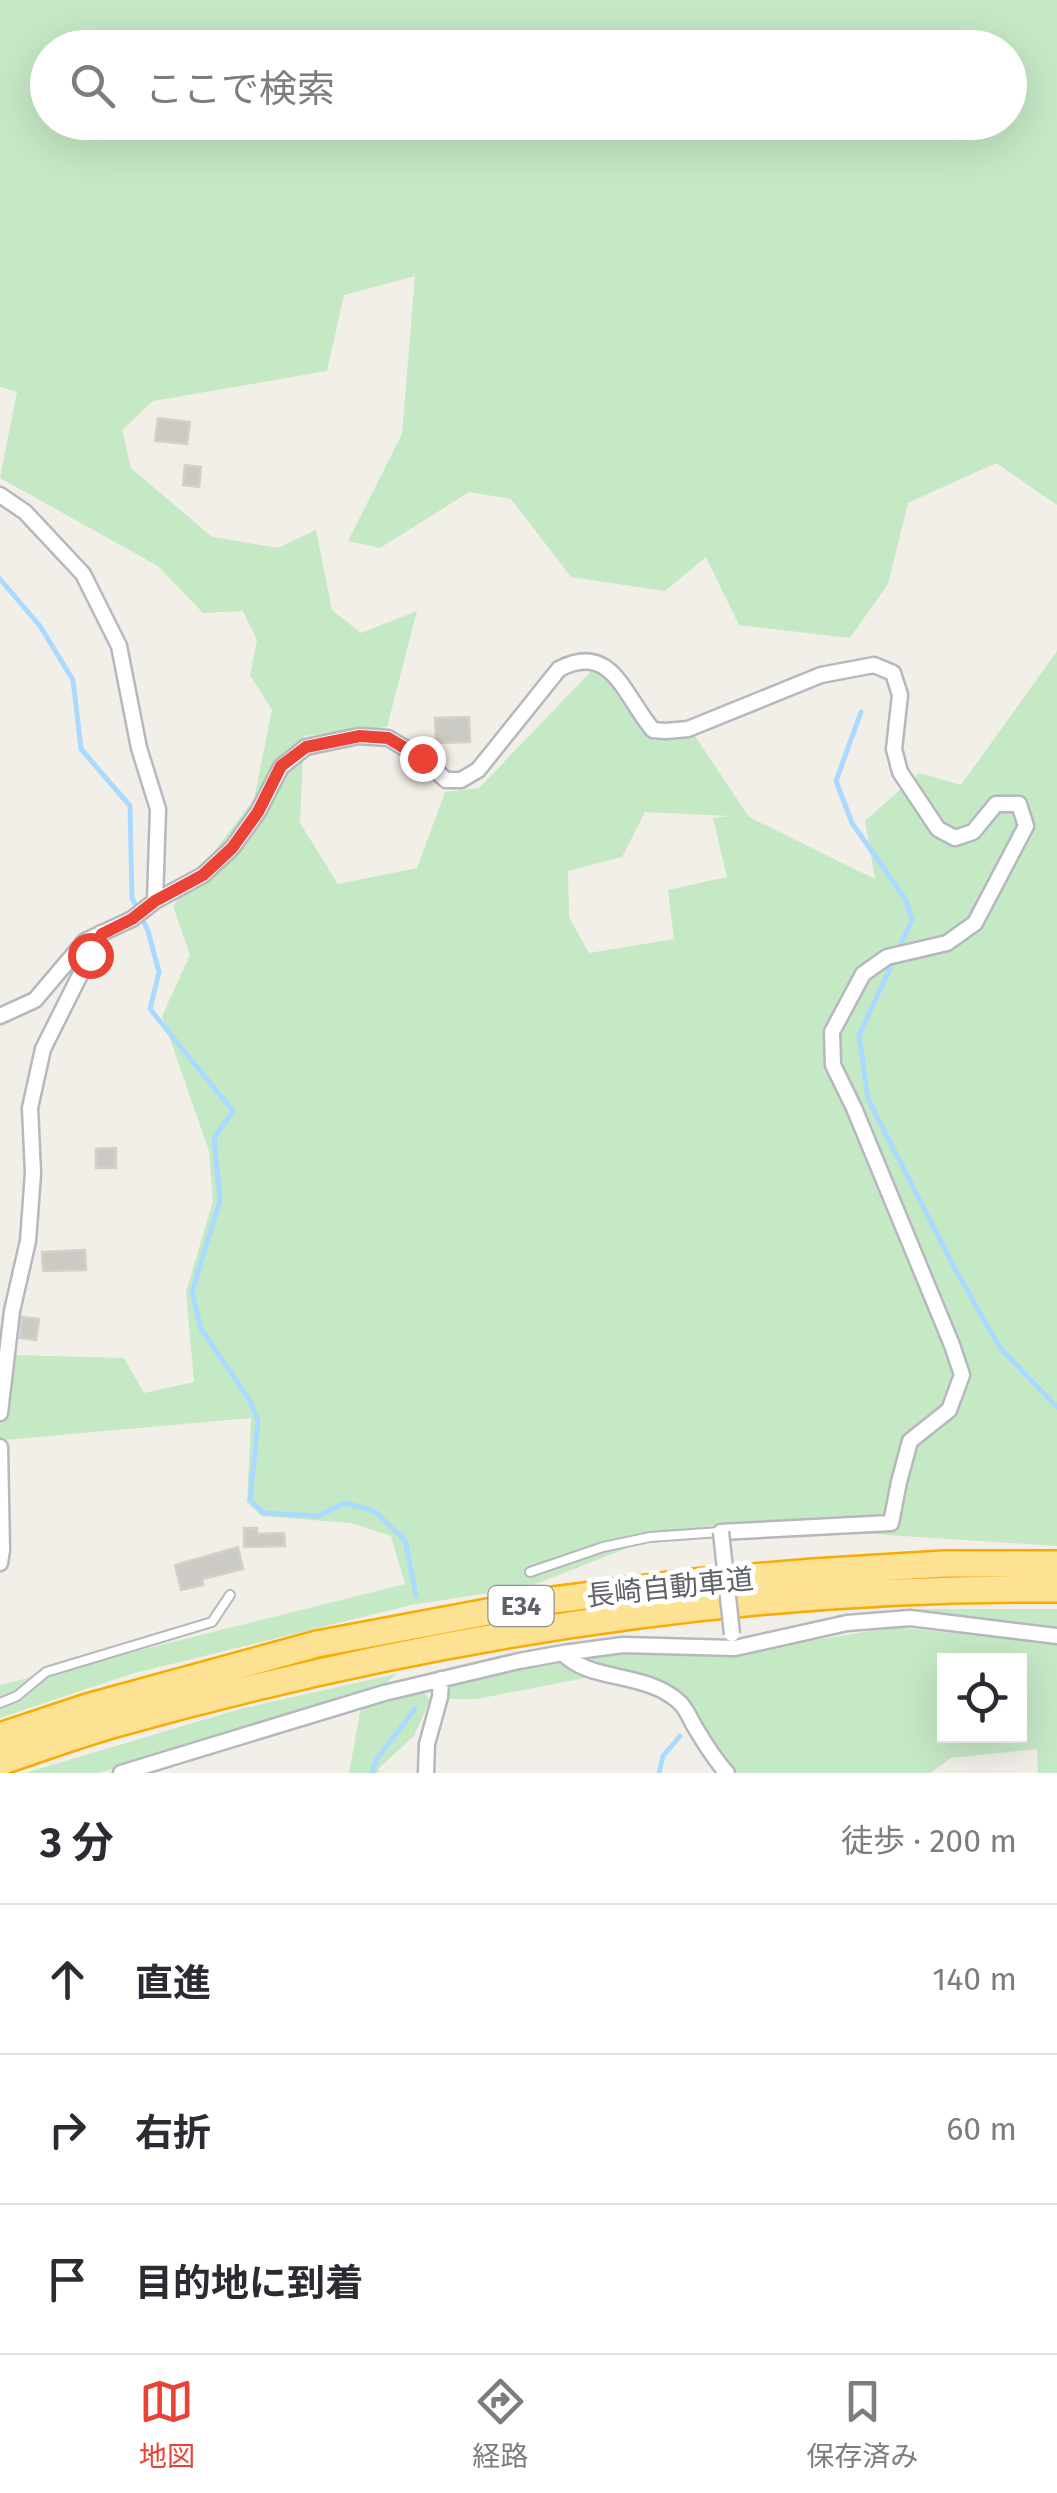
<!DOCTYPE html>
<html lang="ja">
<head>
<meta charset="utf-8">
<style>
	:root { --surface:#fff; --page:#f2f2f3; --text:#2b2b33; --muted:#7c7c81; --line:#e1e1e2; --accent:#ea4335 }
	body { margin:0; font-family:"Fira Sans","Noto Sans JP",sans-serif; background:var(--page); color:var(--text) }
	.controls { position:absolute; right:30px; bottom:30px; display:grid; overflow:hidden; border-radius:0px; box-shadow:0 10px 40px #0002 }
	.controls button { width:90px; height:90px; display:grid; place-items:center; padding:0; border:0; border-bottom:2px solid var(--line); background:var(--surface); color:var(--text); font:50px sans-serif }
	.stop { position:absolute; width:30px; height:30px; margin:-22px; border:8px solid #ea4335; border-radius:50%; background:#fff }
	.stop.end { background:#ea4335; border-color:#fff; box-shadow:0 2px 10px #0008 }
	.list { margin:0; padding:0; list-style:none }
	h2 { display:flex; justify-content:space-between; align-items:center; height:130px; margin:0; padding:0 40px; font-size:42px }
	h2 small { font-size:32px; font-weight:400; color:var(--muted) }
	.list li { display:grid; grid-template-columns:65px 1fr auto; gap:30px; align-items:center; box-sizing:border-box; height:150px; padding:0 40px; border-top:2px solid var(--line) }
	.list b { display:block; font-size:38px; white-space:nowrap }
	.list em { font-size:32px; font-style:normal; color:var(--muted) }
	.icon { flex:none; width:55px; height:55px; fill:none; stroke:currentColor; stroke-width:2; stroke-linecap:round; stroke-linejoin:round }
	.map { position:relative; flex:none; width:1057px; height:1773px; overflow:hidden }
	.search { position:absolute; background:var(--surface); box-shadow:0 10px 40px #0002; left:30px; right:30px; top:30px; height:110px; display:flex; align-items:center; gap:25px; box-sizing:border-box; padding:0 35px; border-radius:55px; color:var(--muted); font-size:38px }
	.sheet { height:580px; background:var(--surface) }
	nav { display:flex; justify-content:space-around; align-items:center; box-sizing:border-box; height:140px; border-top:2px solid var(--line); background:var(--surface); font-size:28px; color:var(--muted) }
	nav a { display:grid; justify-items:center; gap:5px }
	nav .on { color:var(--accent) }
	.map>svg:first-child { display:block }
	.green { fill:#c5e8c5; fill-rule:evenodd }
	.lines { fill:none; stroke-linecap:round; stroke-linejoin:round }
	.stream { stroke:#aadaff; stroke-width:5 }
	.building { fill:#cccac5; stroke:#d6d1c6; stroke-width:2.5 }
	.service-casing { stroke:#b5b8bc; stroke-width:12 }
	.minor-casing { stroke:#b5b8bc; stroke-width:19 }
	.motorway-casing { stroke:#f9ab00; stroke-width:30 }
	.service { stroke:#fff; stroke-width:8 }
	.minor { stroke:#fff; stroke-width:14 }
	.motorway { stroke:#fde293; stroke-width:25 }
	.minor-bridge-casing { stroke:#b5b8bc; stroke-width:19; stroke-linecap:butt }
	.minor-bridge { stroke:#fff; stroke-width:14 }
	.route { stroke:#ea4335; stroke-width:12 }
	.labels { text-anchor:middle; stroke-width:10; stroke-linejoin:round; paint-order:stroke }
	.shield { fill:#fff; stroke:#8f9295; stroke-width:2.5 }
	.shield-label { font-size:25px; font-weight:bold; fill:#5f6368 }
	.street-label { font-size:28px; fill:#5f6368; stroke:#fff }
</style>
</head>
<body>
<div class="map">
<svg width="1057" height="1773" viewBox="0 0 1057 1773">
	<rect width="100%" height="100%" fill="#f1efe8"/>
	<path class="green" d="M0 0H1057V505L996 463 908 503 888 584 850 638 739 625 706 557 665 591 571 577 511 499 469 492 380 548 348 541 402 434 415 276 344 295 327 371 153 401 122 430 131 468 212 537 278 548 316 530 332 610 361 633 417 611 387 727 304 736 300 823 338 884 417 868 445 792 479 788 603 659 645 733H693L749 817 875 879 865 821 919 773 961 785 1057 651V1546L720 1524 658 1536 528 1587 411 1605 131 1674 0 1718V1685L405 1584 391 1536 351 1523 261 1516 247 1502 251 1418 4 1440 0 1519V1410L12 1355 124 1358 144 1393 194 1382 186 1292 213 1201 209 1151 162 1016 190 955 173 906 254 799 272 710 250 675 257 640 243 611 203 613 158 566 0 478 17 392 0 387ZM48 48H1010V122H48ZM645 812 730 816 713 818 727 877 668 890 674 939 589 953 569 917 568 871 622 857Z
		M909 1609H1057V1627Z
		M894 1627 1057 1644V1773H1038L1037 1749 951 1758 930 1773H737L718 1759 678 1707 649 1692 600 1675 477 1699H444L448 1683 605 1653H738ZM944 1660H1020V1736H944Z
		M396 1674 383 1686 99 1773H25L240 1709Z
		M423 1691 430 1700 414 1736 379 1768 378 1773H349L361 1707Z"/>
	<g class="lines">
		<path class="stream" d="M0 579 40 626 73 680 81 749 130 806 132 898 148 931 159 972 150 1009 233 1111 214 1138 220 1200 192 1292 201 1329 249 1399 258 1421 250 1500 264 1513 318 1516 345 1503 374 1511 405 1540 416 1596
			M861 712 836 781 852 823 906 900 912 920 900 946
			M892 964 859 1035 868 1099 955 1269 1000 1348 1057 1407
			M372 1773 376 1760 415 1709
			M659 1773 663 1756 680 1736"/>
	</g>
	<path class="building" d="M158 418 190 422 187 444 155 441Z
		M185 465 201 467 199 487 183 485Z
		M469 717 470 742 436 743 435 718Z
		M116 1148V1168H96V1149Z
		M85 1250 86 1270 43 1271 42 1252Z
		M22 1317 39 1319 36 1340 20 1338Z
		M244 1528H257V1534L284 1533 285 1546 244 1547Z
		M238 1547 243 1569 202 1579 203 1585 181 1590 175 1565Z"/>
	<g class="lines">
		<defs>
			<path id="service" d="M530 1572 603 1547 650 1537 720 1532
				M0 1703 17 1696 46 1672 212 1622 230 1595"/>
			<path id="minor" d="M0 495 25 512 83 574 119 646 139 748 158 809 155 901
				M0 1016 35 1000 85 941 132 919 155 901 203 875 232 848 258 812 281 767 306 747 359 736 388 738 422 758 446 780H461L478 770 559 669C612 641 624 696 653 730L666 731 688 729 821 675 874 665 893 673 900 695 894 749 900 772 938 829 955 838 973 832 996 804H1019L1026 826 975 923 947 943 887 957 863 974 832 1032 833 1065 854 1108 952 1345 962 1375 949 1410 910 1441 899 1482 891 1523 721 1532
				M0 1413 12 1311 28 1241 33 1173 30 1108 43 1049 101 933
				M0 1447 2 1550 0 1563
				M563 1653C589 1682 644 1671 678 1701 686 1707 690 1719 695 1727 705 1744 714 1759 727 1773
				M121 1773 384 1693 519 1661 563 1653 623 1645 735 1648 847 1623 910 1618 1057 1636
				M426 1773 427 1744 440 1697 441 1679"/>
			<path id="motorway" d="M0 1736 87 1707 317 1644 546 1601 694 1582 813 1572 944 1564H1057
				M0 1762C38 1749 77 1735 115 1724 421 1638 739 1586 1057 1589"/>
		</defs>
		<use href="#service" class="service-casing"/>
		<use href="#minor" class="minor-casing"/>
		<use href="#motorway" class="motorway-casing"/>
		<use href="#service" class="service"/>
		<use href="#minor" class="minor"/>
		<use href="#motorway" class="motorway"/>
		<defs>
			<path id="minor-bridge" d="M721 1532 732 1634"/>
		</defs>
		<use href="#minor-bridge" class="minor-bridge-casing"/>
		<use href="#minor-bridge" class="minor-bridge"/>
	</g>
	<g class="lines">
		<path class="route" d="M90 955 102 934 132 919 155 901 203 875 232 848 258 812 281 766 306 747 360 736 388 738 422 758"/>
	</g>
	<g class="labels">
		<rect class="shield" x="488.5" y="1586" width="65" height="40" rx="8"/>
		<g class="shield-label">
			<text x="521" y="1615">E34</text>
		</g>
		<g class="street-label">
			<text transform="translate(670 1587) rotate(-6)" y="10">長崎自動車道</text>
		</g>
	</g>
</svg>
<div class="controls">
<button><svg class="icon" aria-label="locate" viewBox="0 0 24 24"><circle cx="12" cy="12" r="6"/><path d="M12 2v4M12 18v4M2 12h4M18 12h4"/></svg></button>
</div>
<div class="stop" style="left:90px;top:955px"></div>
<div class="stop end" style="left:422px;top:758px"></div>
<div class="search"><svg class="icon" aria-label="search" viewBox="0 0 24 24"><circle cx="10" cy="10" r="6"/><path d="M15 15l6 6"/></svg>ここで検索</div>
</div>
<section class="sheet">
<h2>3 分<small>徒歩 · 200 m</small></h2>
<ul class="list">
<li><svg class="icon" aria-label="ahead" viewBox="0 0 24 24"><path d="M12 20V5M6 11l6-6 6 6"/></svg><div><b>直進</b></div><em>140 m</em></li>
<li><svg class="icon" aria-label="right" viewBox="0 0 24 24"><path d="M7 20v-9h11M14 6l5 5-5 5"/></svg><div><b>右折</b></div><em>60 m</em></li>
<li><svg class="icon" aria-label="arrive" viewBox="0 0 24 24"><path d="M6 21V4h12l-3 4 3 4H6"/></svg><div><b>目的地に到着</b></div></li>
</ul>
</section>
<nav>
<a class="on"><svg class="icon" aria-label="map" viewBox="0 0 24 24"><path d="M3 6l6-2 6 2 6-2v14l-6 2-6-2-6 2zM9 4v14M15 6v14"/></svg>地図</a>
<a><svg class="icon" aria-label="directions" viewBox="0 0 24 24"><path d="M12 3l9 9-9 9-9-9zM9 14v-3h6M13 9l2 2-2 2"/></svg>経路</a>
<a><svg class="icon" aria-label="saved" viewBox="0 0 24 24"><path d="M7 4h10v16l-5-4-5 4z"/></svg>保存済み</a>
</nav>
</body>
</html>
